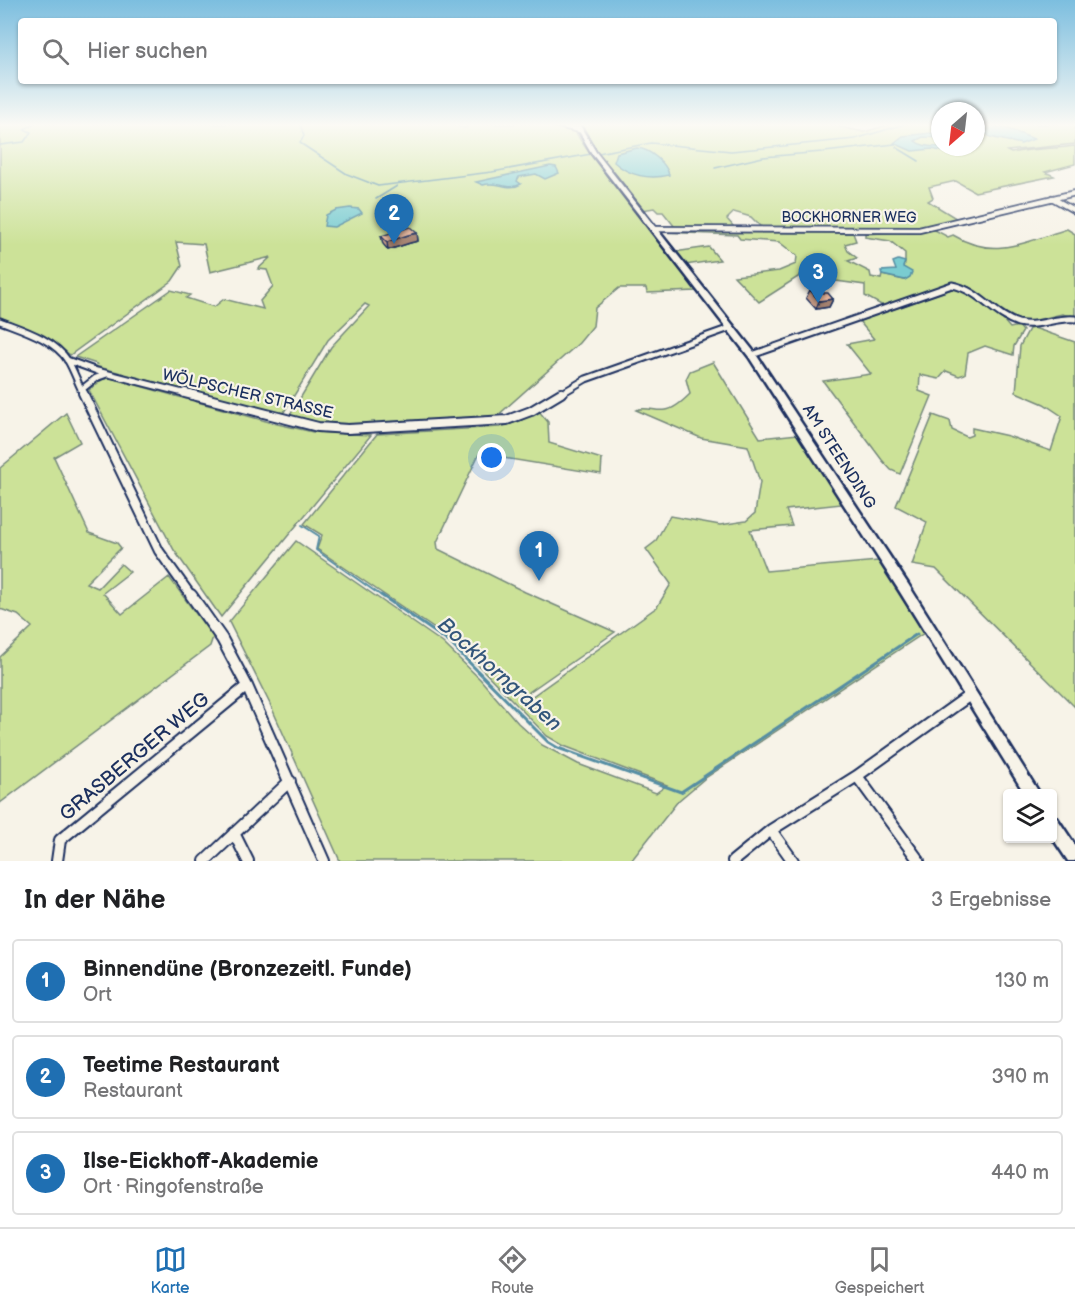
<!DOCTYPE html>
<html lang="de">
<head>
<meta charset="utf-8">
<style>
	:root { --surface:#fff; --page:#f2f2f2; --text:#202124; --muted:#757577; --line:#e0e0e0; --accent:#1f6fb2 }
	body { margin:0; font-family:"Balsamiq Sans",sans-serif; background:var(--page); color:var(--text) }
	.controls { position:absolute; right:18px; bottom:18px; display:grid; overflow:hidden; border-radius:6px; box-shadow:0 2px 4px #0004 }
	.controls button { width:54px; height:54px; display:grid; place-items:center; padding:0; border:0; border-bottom:2px solid var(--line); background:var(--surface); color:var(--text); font:30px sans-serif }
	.compass { position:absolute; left:931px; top:102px; width:54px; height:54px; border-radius:50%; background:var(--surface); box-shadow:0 2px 4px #0004; rotate:208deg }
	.you { position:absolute; left:492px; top:458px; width:21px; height:21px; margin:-15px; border:4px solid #fff; border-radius:50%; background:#1a73e8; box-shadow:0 0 0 9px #1a73e833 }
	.badge { display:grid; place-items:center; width:39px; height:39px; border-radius:50%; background:var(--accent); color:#fff; font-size:20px; font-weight:700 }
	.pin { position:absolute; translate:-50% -50px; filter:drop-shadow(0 2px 3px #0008) }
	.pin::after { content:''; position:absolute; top:32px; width:21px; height:18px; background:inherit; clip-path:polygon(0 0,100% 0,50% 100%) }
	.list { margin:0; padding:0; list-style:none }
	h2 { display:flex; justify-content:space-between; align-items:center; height:78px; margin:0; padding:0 24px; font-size:26px }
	h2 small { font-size:20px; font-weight:400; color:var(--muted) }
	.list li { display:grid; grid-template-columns:39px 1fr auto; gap:18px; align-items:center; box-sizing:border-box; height:84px; margin:0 12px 12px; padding:0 12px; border:2px solid var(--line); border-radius:6px }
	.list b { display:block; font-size:22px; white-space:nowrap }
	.list p { margin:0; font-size:20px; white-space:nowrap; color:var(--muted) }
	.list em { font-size:20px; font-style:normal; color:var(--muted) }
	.icon { flex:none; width:33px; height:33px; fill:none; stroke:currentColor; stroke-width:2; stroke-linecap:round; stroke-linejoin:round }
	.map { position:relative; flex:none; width:1075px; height:861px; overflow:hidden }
	.search { position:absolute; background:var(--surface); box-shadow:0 2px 4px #0004; left:18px; right:18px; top:18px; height:66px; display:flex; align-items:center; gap:15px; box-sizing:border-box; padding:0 21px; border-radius:6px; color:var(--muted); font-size:22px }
	.sheet { height:366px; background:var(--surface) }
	nav { display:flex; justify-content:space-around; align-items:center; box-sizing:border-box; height:84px; border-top:2px solid var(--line); background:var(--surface); font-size:16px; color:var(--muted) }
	nav a { display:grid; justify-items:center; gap:3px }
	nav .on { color:var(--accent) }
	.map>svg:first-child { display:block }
	.green { fill:#cce298; stroke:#74887b; stroke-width:1.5 }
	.water { fill:#7accd1; stroke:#548da3; stroke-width:1.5 }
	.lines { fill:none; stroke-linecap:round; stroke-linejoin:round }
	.stream-far2 { stroke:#548da3; stroke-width:1.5 }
	.stream-far1 { stroke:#548da3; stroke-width:2 }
	.stream { stroke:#548da3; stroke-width:3 }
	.street-far3-casing { stroke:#1b2f5e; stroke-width:8 }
	.street-far2-casing { stroke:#1b2f5e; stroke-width:9 }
	.street-far1-casing { stroke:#1b2f5e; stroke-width:12 }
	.street-casing { stroke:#1b2f5e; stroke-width:14 }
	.secondary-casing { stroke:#1b2f5e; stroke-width:5 }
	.street-far3 { stroke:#f7f3e8; stroke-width:4.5 }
	.street-far2 { stroke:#f7f3e8; stroke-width:5 }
	.street-far1 { stroke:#f7f3e8; stroke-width:8 }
	.street { stroke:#f7f3e8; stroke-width:10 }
	.secondary { fill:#f7f3e8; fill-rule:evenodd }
	.wall { fill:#cb9f88; stroke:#1b2f5e; stroke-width:1.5 }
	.shaded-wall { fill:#a5826f; stroke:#1b2f5e; stroke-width:1.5 }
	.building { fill:#ecb99e; stroke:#1b2f5e; stroke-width:1.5 }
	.labels { text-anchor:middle; stroke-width:4.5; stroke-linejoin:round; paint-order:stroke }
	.far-street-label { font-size:14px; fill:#1b2f5e; stroke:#f7f3e8 }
	.street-label { font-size:16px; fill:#1b2f5e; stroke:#f7f3e8 }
	.near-street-label { font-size:20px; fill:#1b2f5e; stroke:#f7f3e8 }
	.near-water-label { font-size:21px; font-style:italic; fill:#33567b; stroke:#f7f3e8 }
</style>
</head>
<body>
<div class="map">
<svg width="1075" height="861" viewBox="0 0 1075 861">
	<rect width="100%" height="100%" fill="#f7f3e8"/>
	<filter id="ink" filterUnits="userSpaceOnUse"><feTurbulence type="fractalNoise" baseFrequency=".0167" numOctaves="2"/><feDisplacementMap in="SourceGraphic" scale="12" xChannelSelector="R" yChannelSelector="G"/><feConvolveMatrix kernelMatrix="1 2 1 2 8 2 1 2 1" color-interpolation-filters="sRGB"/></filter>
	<g filter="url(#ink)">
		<path class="green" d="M0 124H454L453 126 466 128 470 124H549L575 131C586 152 602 168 617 187 644 221 670 256 696 291L647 293 646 288H619L595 308 593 326 579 343 496 417 356 426 321 423 290 415 331 347 369 306 365 304 328 340 284 412 278 415 95 366 97 364 75 357 171 290 190 295 186 298 214 307 224 299 263 309 260 301 273 286 267 270 258 269 271 257 210 272 204 244 176 242 182 266 172 281 70 355C47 335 26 330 0 317Z
			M581 124H826L864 132 891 124H940V147H976V124H1075V144L1007 151 1011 153C1034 148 1052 149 1075 146V164L1045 172 1054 176 975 192 956 181 929 187 933 198 928 201 959 220C896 236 826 228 762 228L751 217 734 212 727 219 735 228 675 227 663 212H658L654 208 642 210 596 151Z
			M1067 229 1075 234V317L1062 314 1024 323 1007 316 969 287 952 283 883 306 865 296V285L836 281 814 271 801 275 759 302 734 276 779 271 796 264 797 256 779 242 740 239 737 235 659 232 853 233 856 241 845 244 848 251 857 258 848 261 870 272 871 277 881 279 882 275 904 280 902 265 905 264V253L890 241 865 237V234L935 230 948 237 953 235C994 260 1025 242 1067 229Z
			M709 247 720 260 685 265 674 252Z
			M957 287 997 313 1010 328 1019 326 1023 331 1014 346 1013 355 985 346 968 353 965 374 959 376 946 371 939 379 920 375 919 391 932 396 900 474 891 470 882 460 823 381 871 374 847 344 874 339 859 321Z
			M1034 328 1075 342V707L936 569 912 565 927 522 896 506 933 415 950 421 952 430 967 437 972 435V428L1008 436 1051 451 1062 416 1044 404 1016 392 1020 346 1029 329Z
			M713 362 760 438 798 434 842 504 786 510 792 526 750 530 766 571 878 561 924 633 704 779 678 801 631 861H340L270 704 229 622 296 541 443 643 480 679 518 723 542 745 578 764 656 793 667 785 564 746 547 736 475 662 445 636 317 549 322 535 304 524 377 434 500 427 520 421 538 410 548 422 549 443 602 459 601 474 479 454 437 542 438 549 525 592 615 632 529 692 531 697 657 607 671 584 646 549 655 542 670 516 720 525 746 521 755 513 760 482 748 446 701 438 636 410C646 406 656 412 666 410 675 409 684 400 690 394L686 379 690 371Z
			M111 378 273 423 313 432 371 435 221 617 174 550 89 390 103 379Z
			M66 413 80 442 54 457 89 533 117 543 121 548 86 583 98 588 121 564 130 572 103 593 122 614 169 577 213 637 210 646 0 803V657L32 627 18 615 0 609V468Z"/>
		<path class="water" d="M976 126H991L1008 129 1034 139 1021 144 990 137 987 134 976 131Z
			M940 132V138L923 137 915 141C926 150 940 144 951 150L950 153 932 149 912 151 894 143 903 136Z
			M637 148C650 149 667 164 669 175 650 180 629 176 614 162L617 153Z
			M550 166 556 167 559 173 545 179 536 174 519 177 517 181 521 184C508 192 497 180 483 185L476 182Z
			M350 208 359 209 362 213 334 227 324 226 326 215 336 210Z
			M898 260 905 262 903 267 912 272 910 277 905 280 882 275 881 271 896 270 893 262Z"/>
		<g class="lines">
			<path class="stream-far2" d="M300 124 304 136 300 143 347 174 378 186 492 172 591 154
				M0 145 24 142 31 132 24 129 35 124
				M896 147 919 161
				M824 152 895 144
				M598 153 651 143 731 151 855 139 905 124
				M715 168 763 157 822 152
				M376 199 397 186"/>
			<path class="stream-far1" d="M302 525 319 536 316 550 383 597"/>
			<path class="stream" d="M381 595 449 642 548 742 558 748 681 792 917 634"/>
			<defs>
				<path id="street-far3" d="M554 124 580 130
					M1052 198 1075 211
					M654 229 919 230 1075 193"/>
				<path id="street-far2" d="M0 321C23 330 54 339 68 361 74 371 78 384 84 395
					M752 355 952 285C979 290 993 315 1018 323 1037 328 1056 317 1075 319
					M67 360 97 371 191 395
					M81 390 96 378 107 374
					M559 395 586 379 730 328"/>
				<path id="street-far1" d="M83 393 159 551 192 597
					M185 393 318 427 348 429 507 420 531 411 561 393"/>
				<path id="street" d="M191 595 222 639 247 686 324 861
					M857 776 919 861
					M771 830 793 861
					M234 833 248 861
					M57 861 60 840 247 686
					M205 861 290 781
					M733 861 771 830 857 776 970 695"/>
				<path id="secondary" d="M575 124H579L596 152 755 353 908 584 1040 794H1025L900 592 749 357 592 154Z
					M1052 816 1057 818 1075 845V861H1068L1052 837Z"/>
			</defs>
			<use href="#street-far3" class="street-far3-casing"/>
			<use href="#street-far2" class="street-far2-casing"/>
			<use href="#street-far1" class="street-far1-casing"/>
			<use href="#street" class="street-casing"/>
			<use href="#secondary" class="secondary-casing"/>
			<use href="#street-far3" class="street-far3"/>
			<use href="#street-far2" class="street-far2"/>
			<use href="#street-far1" class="street-far1"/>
			<use href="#street" class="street"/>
			<use href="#secondary" class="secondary"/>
		</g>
		<path class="wall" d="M417 233 418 241 410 243 388 250 383 244 381 236Z
			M810 290 823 293 833 299 829 307 816 309 806 298Z"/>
		<path class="shaded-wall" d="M417 233 418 241 410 243 388 250 387 242 408 235Z
			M833 299 829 307 816 309 819 301Z"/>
		<path class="building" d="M410 227 417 233 408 235 387 242 381 236Z
			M819 289 823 293H828L833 299 819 301 810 290Z"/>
	</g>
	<linearGradient id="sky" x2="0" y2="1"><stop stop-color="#7cbedf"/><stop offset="0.51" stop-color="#fbfaf5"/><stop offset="1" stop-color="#fbfaf5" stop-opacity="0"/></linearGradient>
	<rect width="1075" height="245" fill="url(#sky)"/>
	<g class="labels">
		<g class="far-street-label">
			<text x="849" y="222">BOCKHORNER WEG</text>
		</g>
		<g class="street-label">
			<text transform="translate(248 393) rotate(13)" y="6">WÖLPSCHER STRASSE</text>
			<text transform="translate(840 456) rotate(57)" y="6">AM STEENDING</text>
		</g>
		<g class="near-street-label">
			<text transform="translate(134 756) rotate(-40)" y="7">GRASBERGER WEG</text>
		</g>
		<g class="near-water-label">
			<text transform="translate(500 674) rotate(42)" y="7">Bockhorngraben</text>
		</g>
	</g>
</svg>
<div class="controls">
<button><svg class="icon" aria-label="layers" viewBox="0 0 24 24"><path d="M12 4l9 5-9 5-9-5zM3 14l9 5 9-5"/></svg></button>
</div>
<svg class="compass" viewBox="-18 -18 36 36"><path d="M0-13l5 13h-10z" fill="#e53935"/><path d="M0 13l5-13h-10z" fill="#757577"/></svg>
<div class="you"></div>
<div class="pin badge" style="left:539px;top:581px">1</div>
<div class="pin badge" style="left:394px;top:244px">2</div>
<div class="pin badge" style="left:818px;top:303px">3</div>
<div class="search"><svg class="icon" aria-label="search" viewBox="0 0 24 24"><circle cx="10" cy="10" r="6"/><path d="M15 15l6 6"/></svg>Hier suchen</div>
</div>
<section class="sheet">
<h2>In der Nähe<small>3 Ergebnisse</small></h2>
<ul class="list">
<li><span class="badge">1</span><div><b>Binnendüne (Bronzezeitl. Funde)</b><p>Ort</p></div><em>130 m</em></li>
<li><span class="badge">2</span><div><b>Teetime Restaurant</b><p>Restaurant</p></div><em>390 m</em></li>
<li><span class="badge">3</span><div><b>Ilse-Eickhoff-Akademie</b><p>Ort · Ringofenstraße</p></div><em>440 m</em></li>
</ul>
</section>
<nav>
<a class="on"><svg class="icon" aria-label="map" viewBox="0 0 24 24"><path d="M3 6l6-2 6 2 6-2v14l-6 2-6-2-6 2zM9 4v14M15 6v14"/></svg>Karte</a>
<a><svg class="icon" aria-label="directions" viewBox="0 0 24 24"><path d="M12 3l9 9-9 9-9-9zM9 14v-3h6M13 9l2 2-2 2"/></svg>Route</a>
<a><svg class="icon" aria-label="saved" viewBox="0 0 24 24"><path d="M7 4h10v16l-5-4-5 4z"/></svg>Gespeichert</a>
</nav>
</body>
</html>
